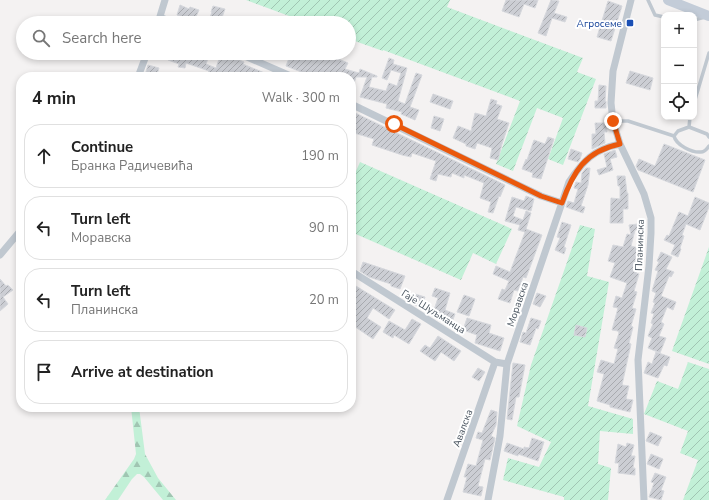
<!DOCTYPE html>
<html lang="en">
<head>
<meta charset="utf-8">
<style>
	:root { --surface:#fff; --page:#f2f2f2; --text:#222; --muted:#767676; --line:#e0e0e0 }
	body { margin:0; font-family:"Nunito Sans",sans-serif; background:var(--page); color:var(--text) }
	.controls { position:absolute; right:12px; top:12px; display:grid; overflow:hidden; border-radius:8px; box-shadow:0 2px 6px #0003 }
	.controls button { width:36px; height:36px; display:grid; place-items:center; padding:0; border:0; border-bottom:1px solid var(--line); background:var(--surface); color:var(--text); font:20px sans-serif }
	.stop { position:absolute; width:12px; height:12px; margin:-9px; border:3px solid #ea580c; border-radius:50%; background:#fff }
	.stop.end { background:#ea580c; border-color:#fff; box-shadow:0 1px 4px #0008 }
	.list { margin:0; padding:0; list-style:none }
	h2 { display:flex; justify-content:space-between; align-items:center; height:52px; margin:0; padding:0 16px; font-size:17px }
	h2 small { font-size:13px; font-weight:400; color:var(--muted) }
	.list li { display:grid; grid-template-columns:26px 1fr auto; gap:12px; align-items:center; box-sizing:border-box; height:64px; margin:0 8px 8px; padding:0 8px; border:1px solid var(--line); border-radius:16px }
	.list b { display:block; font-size:15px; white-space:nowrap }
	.list p { margin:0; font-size:13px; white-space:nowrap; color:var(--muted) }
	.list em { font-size:13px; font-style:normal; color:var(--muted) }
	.icon { flex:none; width:22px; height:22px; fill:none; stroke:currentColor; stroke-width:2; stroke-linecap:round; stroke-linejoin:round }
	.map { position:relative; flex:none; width:709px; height:500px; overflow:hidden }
	.search { position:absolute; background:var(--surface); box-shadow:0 2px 6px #0003; left:16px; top:16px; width:340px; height:44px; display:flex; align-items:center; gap:10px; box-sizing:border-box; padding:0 14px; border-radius:22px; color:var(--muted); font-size:15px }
	.panel { position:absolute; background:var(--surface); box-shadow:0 2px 6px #0003; left:16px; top:72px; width:340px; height:340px; border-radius:16px }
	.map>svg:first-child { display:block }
	.forest { fill:url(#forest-firs) }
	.garden { fill:url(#garden-furrows) }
	.building { fill:url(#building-hatch); stroke:#d6d8dd }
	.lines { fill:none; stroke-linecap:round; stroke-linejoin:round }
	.service { stroke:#c0c8d0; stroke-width:3.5 }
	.minor { stroke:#c0c8d0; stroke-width:7 }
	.secondary { stroke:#c3ccd8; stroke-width:10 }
	.route { stroke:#ea580c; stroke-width:5 }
	.transit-dot { fill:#1a4fb4; stroke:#fff; stroke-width:1.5 }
	.labels { text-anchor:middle; stroke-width:4; stroke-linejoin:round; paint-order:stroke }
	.transit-label { font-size:10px; fill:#164399; stroke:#fff; text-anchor:end }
	.street-label { font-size:10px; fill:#49545f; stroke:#fff }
</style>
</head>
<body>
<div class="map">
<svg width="709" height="500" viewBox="0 0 709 500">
	<defs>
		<pattern id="forest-firs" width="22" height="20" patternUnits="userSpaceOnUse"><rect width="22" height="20" fill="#c2f0d7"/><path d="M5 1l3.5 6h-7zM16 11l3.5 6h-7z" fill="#a0c5b2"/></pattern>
		<pattern id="garden-furrows" width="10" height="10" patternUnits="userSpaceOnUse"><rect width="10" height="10" fill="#c2f0d7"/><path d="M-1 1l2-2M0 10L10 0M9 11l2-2" fill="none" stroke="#a0c5b2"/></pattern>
		<pattern id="building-hatch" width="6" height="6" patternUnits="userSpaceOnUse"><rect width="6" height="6" fill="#ccced4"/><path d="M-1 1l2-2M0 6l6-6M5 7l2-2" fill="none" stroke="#a8aaaf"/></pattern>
	</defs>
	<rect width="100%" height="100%" fill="#f4f2f2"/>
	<path class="forest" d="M131 407H139L145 454 158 478 176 500H163L144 477 140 474H137L132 479 118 500H105L134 459 136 454Z"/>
	<path class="garden" d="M246 0H450L447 7 583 58 577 72 596 79 563 165 548 159 563 118 537 108 513 171 496 164 520 101 383 50V51L349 39V23H308Z
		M360 162 512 229 496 264 473 253 461 280 351 232V177L353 178Z
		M580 225 595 229 587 276 609 282 588 406 633 419V434L600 431 598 464 611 468 608 500H564V497L503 480 508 458 539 467 551 442 517 426 531 365Z
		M709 247V364L672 351Z
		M688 362 709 369V500H683L698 460 680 453 688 431 644 414 657 381 678 389Z"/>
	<path class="building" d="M506 0H538L535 8 524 4 519 17 502 11Z
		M551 0 559 1 554 13 567 17 565 22 552 18 546 36 538 33Z
		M608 1 622 6 611 41 597 37Z
		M180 5 189 9 190 7 199 10 194 21 177 15Z
		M213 6 225 9 220 23H208L212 12H211Z
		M182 53H210L206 64 216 68 221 53H226L230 55V56L244 62 243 64 274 77H220L208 72 209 71 186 63 185 68 178 67 179 64 168 60 170 55 180 59Z
		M291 53H316L326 57 328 53H338L336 58 348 63 345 69 359 73 360 69 377 76V77H372L369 87 386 91 389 83 397 86 401 73 391 70 387 80 382 78 389 58 394 60 393 64 407 68 398 101 405 104 416 73 422 75 410 107 419 110 415 120 401 114 402 112 386 108 387 104 360 97 367 77H356L352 90H351V77H308L309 75 286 66Z
		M148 65 159 68 156 77 145 75Z
		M630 71 653 78 650 90 626 83Z
		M599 85 606 86 605 101H606V108H595V101H598Z
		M433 94 453 101 450 109 430 102Z
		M491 99 497 101 496 104 502 106 497 119 509 123 502 144 498 160 490 158 492 148 477 143 475 149 466 146V144L453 138 458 126 471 131 475 113 486 116Z
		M351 111 505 185 500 197 499 196 493 213 488 212 491 202 480 198 484 183 464 175V178L452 173 451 177 438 174 436 181 430 179 436 161 412 153 411 157 402 155 372 145 374 139 351 132Z
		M434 116 444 119 440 131 431 128Z
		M595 123H606L607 132H604L605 143 592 149V134H596Z
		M548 137 554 139 541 179 532 177 533 173 522 169 526 159 527 160 534 140 545 144Z
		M664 144 705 160 693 192 638 170 636 166 639 159 655 166Z
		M571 149 582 153 580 159 578 162 568 159Z
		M615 150 617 157 610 159 613 170 599 175 597 170 607 167 604 154Z
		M586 168H590L588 185 581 206 585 207 583 213 566 207 568 201 574 203 578 189 574 188 576 182 581 183 582 173Z
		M617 176H625L627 193H628V209H623V223H610L611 198 620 199V186H618Z
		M526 196 534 199 531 211 516 207 513 216 523 220 526 211 531 213 526 229 542 235 526 278 523 277 518 291 514 290 510 303 498 299 502 289 505 290 509 281 493 274 496 266 510 272 525 232 518 230 520 225 505 221 512 197 524 201Z
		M695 197 709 203V207L700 230 686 224 682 235 684 236 680 248 681 249 678 257 671 254 675 245 664 240 667 235 669 236 679 212 688 216Z
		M562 222 571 225 564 247 566 248 564 254 555 250 560 238 557 237Z
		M638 224V230H635L631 246 642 249 636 273 639 274 634 291 637 292 632 308 636 309 631 326 633 327 629 343 631 344 622 385 629 386 626 399 633 400 630 412 610 407V405L597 401 604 374 597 372 601 360 614 364 618 349 614 348 619 333 618 331 612 330 618 308 613 307 616 296 622 298 627 283 610 277 615 263 608 261 613 245 623 247 627 234 631 235 629 225Z
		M661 252 672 257 666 269 674 272 671 277 669 276 661 296 676 302 673 310 667 307 661 322 664 324 659 336 666 338 660 353 648 348 652 338 648 336 653 324 651 323 654 314 651 313 655 303 653 302 656 293 652 291 658 271 655 270 659 262 657 261Z
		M363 262 405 276 400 289 391 286V284L369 277 360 271Z
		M0 279 6 286 8 285 13 290 3 297 8 304 0 311Z
		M351 283 395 310 389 319 373 308 367 318 381 327 373 339 351 324Z
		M435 288 450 293 445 310 455 314 451 325 432 316 438 298 432 296Z
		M537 293 546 296 540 307 533 304Z
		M415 294 425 297 421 309 412 303Z
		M464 295 475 299 469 316 457 312Z
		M467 318 491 325 489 333 504 338 500 351 475 343 477 335 463 330Z
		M531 318 541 321 538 329 536 328 530 345 520 342 523 332 526 333Z
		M412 319 421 324 409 344 394 335 393 338 383 332 389 321 405 330Z
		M576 325 587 328 585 337 574 335Z
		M438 336 461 351 454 361 441 352 435 361 420 351 425 345 430 348Z
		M656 352 670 357 667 366 664 365 658 378 644 373 648 362 652 364Z
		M513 363 525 365 519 397H516L512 420 507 419Z
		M478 368 485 372 479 381 472 377Z
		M491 410 497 412 496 425 491 436 495 438 490 460 485 459 478 486 483 487 481 496 463 492 467 477H464L468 464 476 466 483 440 476 438 478 432 482 433Z
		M650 432 662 437 658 446 646 441Z
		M532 438 544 442 538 461 518 454V456L504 451 507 443 524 449V447L529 448Z
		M627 443 634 445 631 456H635L633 468H635V475L618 473 619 463H615L618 444 626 447Z
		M651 454 663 459 659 469 647 464Z
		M655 473 666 477 661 490 664 491 661 500 649 497 654 483 651 482Z"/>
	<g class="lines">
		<path class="service" d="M648 0 655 15 664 17
			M694 20 705 17
			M694 103 709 53
			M614 121H628L674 136
			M689 127 690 117
			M674 136C676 145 692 153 701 152 705 152 707 149 709 146
			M674 136 678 131 689 127 707 134 709 137"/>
		<path class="minor" d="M631 0 613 71 611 103 613 121 620 144 644 194 651 218V233L649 266 638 360 644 500
			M160 17 172 23
			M158 23 165 0
			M238 53 293 77
			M138 77 147 53
			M351 104 541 196 562 203
			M0 255 21 230
			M351 271 495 362 507 364
			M447 500 495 362
			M488 500 500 436 507 364 569 182C583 161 594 149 620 144"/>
		<path class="secondary" d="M668 0 709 16"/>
	</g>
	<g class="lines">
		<path class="route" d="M394 124 541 196 562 203C573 172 585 151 620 144L613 121"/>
	</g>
	<rect class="transit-dot" x="626" y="19" width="8" height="8" rx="2"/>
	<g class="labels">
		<g class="transit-label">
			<text x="622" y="27">Агросеме</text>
		</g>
		<g class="street-label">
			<text transform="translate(639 245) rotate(-88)" y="4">Планинска</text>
			<text transform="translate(517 304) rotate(-71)" y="4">Моравска</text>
			<text transform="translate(434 311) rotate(32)" y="4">Гаје Шуљманца</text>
			<text transform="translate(462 428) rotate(-70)" y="4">Авалска</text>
		</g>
	</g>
</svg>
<div class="controls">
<button>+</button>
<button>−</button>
<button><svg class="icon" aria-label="locate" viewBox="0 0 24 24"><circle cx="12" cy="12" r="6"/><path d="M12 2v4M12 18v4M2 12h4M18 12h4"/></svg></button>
</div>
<div class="stop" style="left:394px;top:124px"></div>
<div class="stop end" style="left:613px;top:121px"></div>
<div class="search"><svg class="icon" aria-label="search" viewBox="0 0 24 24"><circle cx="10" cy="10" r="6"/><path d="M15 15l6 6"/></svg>Search here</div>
<section class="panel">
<h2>4 min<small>Walk · 300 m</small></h2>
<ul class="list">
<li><svg class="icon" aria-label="ahead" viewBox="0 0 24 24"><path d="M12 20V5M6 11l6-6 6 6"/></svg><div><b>Continue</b><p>Бранка Радичевића</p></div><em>190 m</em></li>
<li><svg class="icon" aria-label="left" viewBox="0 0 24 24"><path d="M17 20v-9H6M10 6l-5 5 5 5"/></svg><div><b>Turn left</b><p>Моравска</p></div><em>90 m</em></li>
<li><svg class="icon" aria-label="left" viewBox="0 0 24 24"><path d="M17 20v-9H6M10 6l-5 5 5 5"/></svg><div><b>Turn left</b><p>Планинска</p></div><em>20 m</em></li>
<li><svg class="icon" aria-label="arrive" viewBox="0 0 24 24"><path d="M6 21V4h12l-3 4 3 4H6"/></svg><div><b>Arrive at destination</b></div></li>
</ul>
</section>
</div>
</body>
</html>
